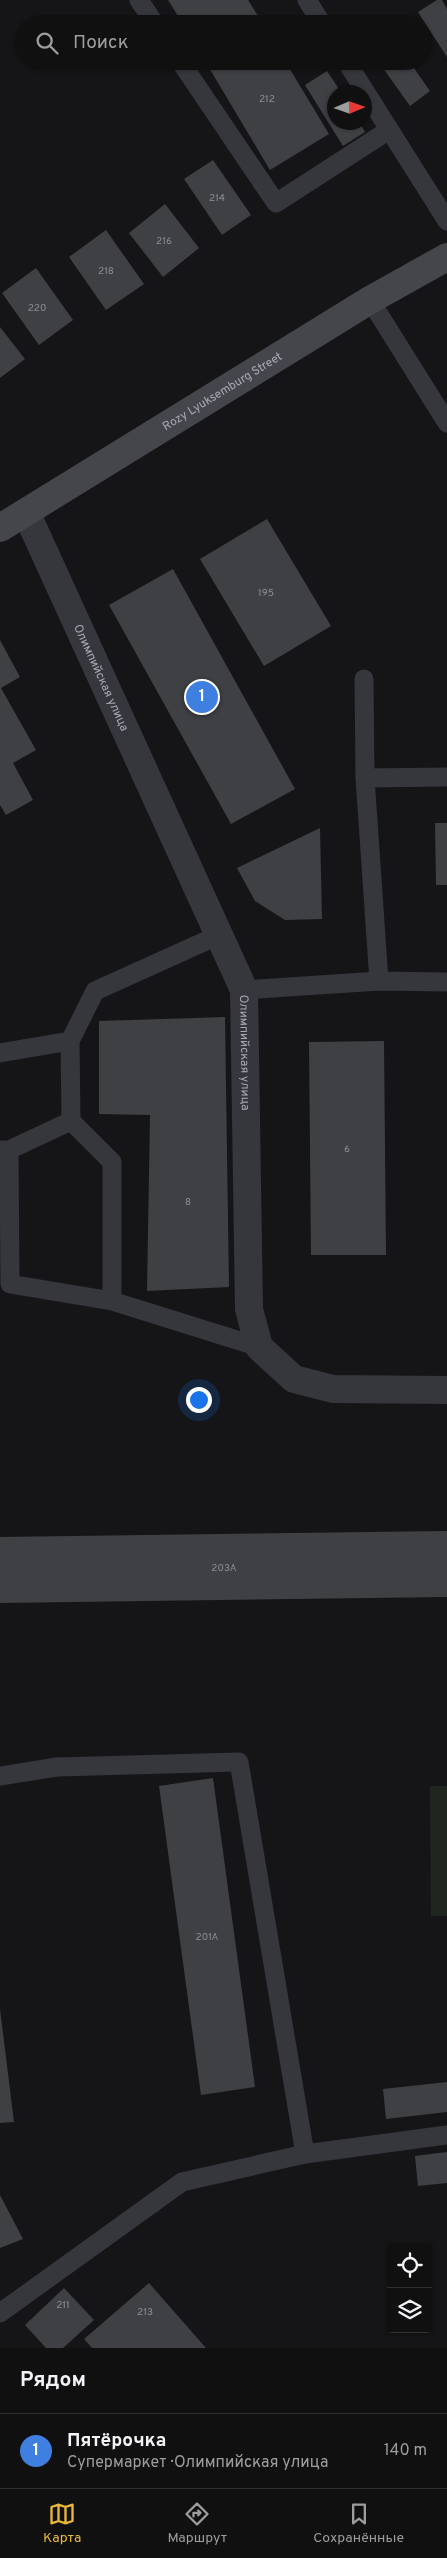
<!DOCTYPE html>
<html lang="ru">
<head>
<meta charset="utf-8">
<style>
	:root { --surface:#101011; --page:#19191a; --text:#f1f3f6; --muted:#9c9d9f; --line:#303031; --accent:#ebb939 }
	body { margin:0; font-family:Overpass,sans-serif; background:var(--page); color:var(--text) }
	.controls { position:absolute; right:15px; bottom:15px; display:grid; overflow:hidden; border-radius:5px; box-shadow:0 1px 4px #0004 }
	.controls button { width:45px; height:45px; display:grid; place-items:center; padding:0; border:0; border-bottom:1px solid var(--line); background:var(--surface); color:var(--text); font:25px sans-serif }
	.compass { position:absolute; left:327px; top:85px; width:45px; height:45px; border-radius:50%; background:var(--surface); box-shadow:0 1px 4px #0004; rotate:88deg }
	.you { position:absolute; left:198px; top:1399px; width:18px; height:18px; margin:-12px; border:4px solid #fff; border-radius:50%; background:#1a73e8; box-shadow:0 0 0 8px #1a73e833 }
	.badge { display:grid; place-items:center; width:32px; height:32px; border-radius:50%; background:var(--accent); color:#fff; font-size:16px; font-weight:700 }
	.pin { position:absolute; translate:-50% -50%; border:2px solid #fff; box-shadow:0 1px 5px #0006 }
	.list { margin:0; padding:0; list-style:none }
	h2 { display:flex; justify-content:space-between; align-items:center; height:65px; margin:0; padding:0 20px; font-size:21px }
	h2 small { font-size:16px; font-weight:400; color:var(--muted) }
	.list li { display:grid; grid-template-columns:32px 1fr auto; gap:15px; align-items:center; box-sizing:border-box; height:75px; padding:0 20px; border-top:1px solid var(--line) }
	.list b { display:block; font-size:19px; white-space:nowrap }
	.list p { margin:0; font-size:16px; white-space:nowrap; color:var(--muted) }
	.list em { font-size:16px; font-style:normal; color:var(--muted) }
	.icon { flex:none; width:28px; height:28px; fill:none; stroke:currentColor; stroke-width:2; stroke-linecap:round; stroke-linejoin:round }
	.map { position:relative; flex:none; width:447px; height:2348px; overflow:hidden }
	.search { position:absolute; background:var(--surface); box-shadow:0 1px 4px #0004; left:15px; right:15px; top:15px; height:55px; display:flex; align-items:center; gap:12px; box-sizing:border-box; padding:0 18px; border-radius:28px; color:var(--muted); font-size:19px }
	.sheet { height:140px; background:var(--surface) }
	nav { display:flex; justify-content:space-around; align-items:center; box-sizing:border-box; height:70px; border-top:1px solid var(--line); background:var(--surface); font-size:14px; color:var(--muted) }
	nav a { display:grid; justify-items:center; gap:2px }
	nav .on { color:var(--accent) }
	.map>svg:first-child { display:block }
	.grass { fill:#1f2620 }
	.building { fill:#3f4044 }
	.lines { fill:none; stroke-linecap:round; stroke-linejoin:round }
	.lane { stroke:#36373c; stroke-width:19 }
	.street { stroke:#36373c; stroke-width:28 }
	.secondary { stroke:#44464b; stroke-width:28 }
	.labels { text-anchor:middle; stroke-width:4; stroke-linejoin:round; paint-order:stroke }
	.number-label { font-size:10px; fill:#8d909a }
	.street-label { font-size:12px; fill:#a7abb6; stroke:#101012 }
</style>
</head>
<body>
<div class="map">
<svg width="447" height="2348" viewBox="0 0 447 2348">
	<rect width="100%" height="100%" fill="#151517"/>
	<path class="grass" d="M430 1786H447V1916H431Z"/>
	<path class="building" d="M168 0H248L263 24H183Z
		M437 0H442L447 9V57L418 12Z
		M205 61H285L329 134 270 170Z
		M378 61H409L430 91 410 106Z
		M327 71 341 92H334V122H359L365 132 343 146 305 85Z
		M213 160 251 215 222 235 184 179Z
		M165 204 199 248 163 277 129 233Z
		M106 230 144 284 106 310 69 257Z
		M36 268 73 320 39 345 2 293Z
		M0 327 25 359 0 378Z
		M267 519 331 626 264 666 200 559Z
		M173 569 295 789 231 824 109 605Z
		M0 640 20 677 1 688 36 750 13 763 33 800 6 815 0 805Z
		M435 823H447V885H436Z
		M320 828 322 919 285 920 255 901 237 868Z
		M225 1017 229 1287 147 1291 150 1115 99 1114V1021Z
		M384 1041 386 1255H311L309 1042Z
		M447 1531V1597L0 1603V1537Z
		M213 1778 255 2087 201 2095 159 1786Z
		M0 2009 14 2122 0 2123Z
		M447 2082V2112L386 2119 383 2089Z
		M447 2152V2183L418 2186 415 2156Z
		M0 2195 23 2239 0 2248Z
		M149 2283 206 2348H92L84 2339Z
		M64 2288 94 2320 63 2348H46L25 2325Z"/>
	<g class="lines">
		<path class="lane" d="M139 0 155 24
			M307 0 322 24
			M180 61 276 203 389 130
			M346 61 447 221
			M370 300 447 423
			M364 679 365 778 379 981
			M365 778 447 777
			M244 990 379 981 447 982
			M0 1053 70 1041
			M0 1150H9L71 1121
			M9 1150 10 1284 112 1301 259 1347
			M112 1301V1162L71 1121 70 1041 95 991 219 935
			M0 1776 57 1767 239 1762 305 2154
			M0 2313 182 2182 305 2154 447 2135"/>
		<path class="street" id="s1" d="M26 512 244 990 249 1309 259 1347 294 1379 333 1389 447 1390"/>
		<path class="secondary" id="s2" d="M0 528 370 300 447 257"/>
	</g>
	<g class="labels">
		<g class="number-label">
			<text x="267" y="102">212</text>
			<text x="217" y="201">214</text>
			<text x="164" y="244">216</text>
			<text x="106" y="274">218</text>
			<text x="37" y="311">220</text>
			<text x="266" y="596">195</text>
			<text x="347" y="1152">6</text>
			<text x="188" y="1205">8</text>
			<text x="224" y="1571">203А</text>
			<text x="207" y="1940">201А</text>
			<text x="63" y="2308">211</text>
			<text x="145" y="2315">213</text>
		</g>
		<g class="street-label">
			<text dy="4" stroke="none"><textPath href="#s2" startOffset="261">Rozy Lyuksemburg Street</textPath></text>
			<text dy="4" stroke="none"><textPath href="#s1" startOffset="182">Олимпийская улица</textPath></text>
			<text dy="4" stroke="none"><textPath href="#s1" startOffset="588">Олимпийская улица</textPath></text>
		</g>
	</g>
</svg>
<div class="controls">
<button><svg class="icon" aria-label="locate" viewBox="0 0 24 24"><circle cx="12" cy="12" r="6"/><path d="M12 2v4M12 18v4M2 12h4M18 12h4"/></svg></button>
<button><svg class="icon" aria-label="layers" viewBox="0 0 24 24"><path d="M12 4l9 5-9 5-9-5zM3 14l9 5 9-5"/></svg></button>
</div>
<svg class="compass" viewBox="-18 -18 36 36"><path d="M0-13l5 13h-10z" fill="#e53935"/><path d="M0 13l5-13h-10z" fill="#9c9d9f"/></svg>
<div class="you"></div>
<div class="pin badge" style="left:202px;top:697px;background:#3f7fe0">1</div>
<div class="search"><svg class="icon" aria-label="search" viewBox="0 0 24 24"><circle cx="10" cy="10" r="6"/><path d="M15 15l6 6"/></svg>Поиск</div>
</div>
<section class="sheet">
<h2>Рядом<small></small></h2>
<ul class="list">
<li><span class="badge" style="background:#3f7fe0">1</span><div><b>Пятёрочка</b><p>Супермаркет · Олимпийская улица</p></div><em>140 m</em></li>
</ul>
</section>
<nav>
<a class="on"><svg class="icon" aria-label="map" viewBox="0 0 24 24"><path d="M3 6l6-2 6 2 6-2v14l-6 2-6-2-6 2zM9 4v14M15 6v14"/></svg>Карта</a>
<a><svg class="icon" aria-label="directions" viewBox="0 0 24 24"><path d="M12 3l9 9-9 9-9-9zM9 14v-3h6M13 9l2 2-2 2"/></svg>Маршрут</a>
<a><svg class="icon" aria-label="saved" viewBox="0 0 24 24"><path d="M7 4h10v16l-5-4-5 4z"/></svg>Сохранённые</a>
</nav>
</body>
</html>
